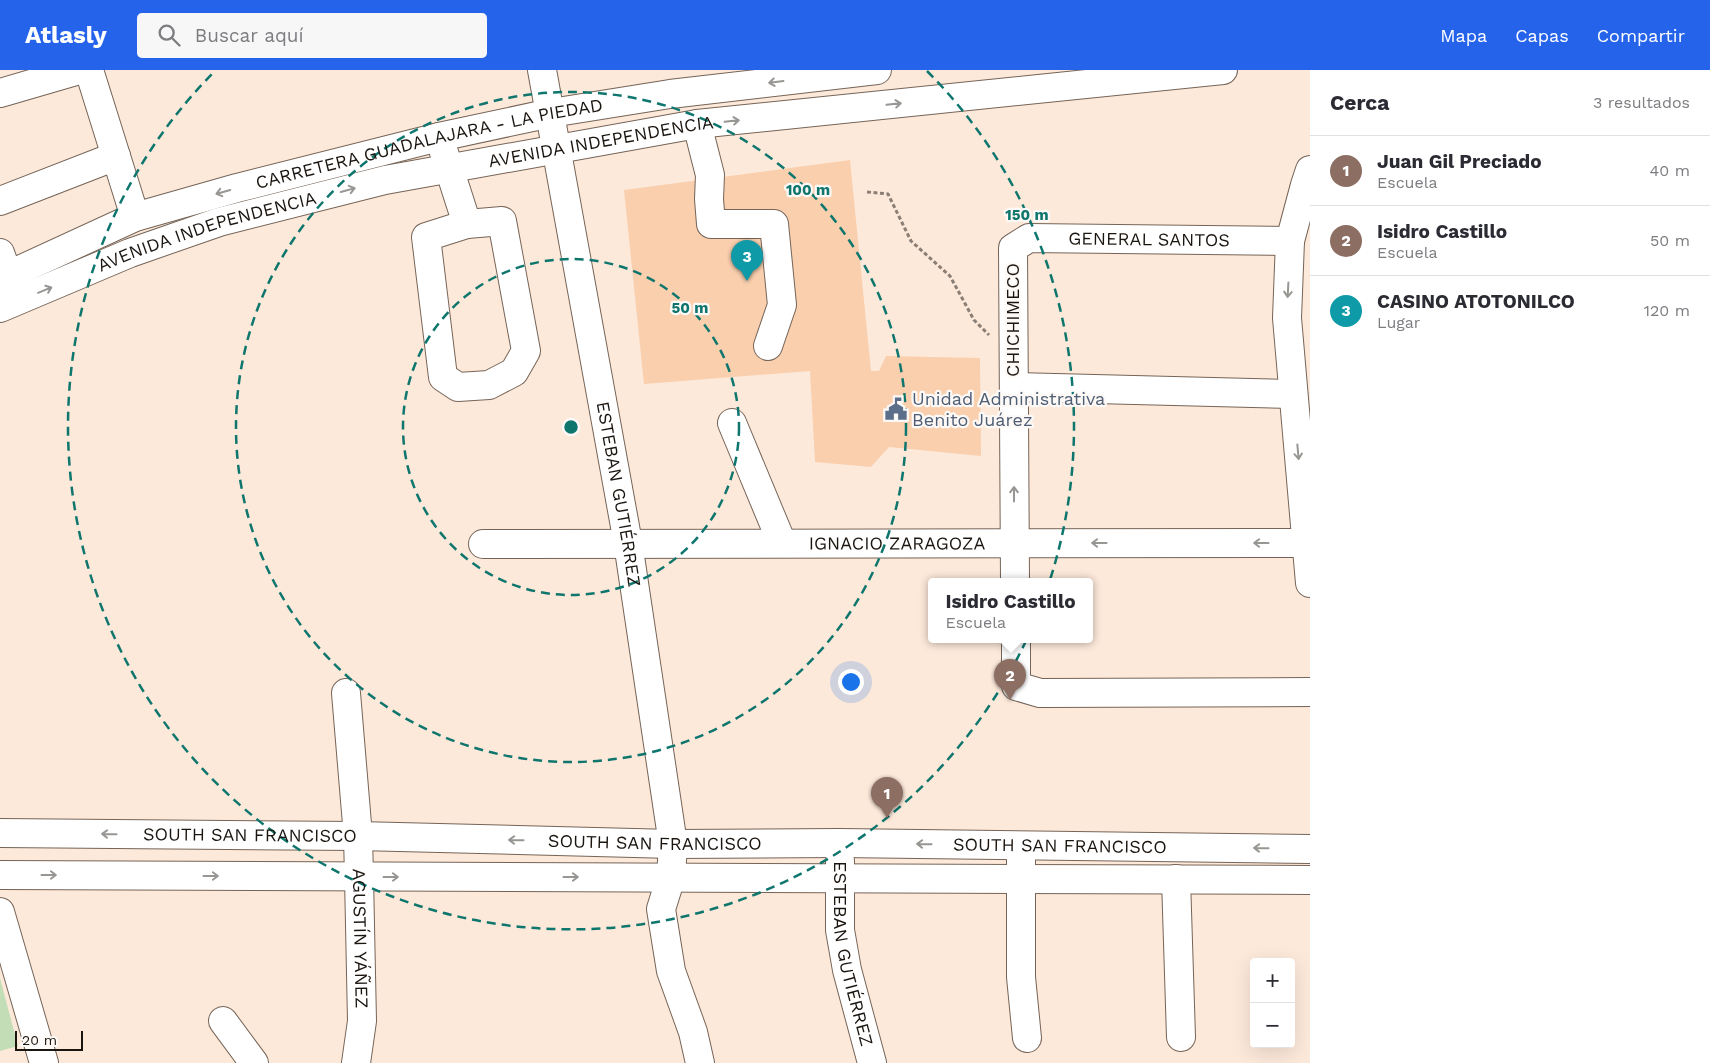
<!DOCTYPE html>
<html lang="es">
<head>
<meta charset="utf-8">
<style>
	:root { --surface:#fff; --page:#f7f7f7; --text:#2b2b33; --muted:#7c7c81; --line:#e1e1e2; --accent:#2563eb }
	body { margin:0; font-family:"Work Sans",sans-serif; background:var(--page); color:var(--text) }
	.controls { position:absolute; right:15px; bottom:15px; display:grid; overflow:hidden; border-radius:5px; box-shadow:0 5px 20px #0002 }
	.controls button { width:45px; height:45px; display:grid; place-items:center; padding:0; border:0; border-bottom:1px solid var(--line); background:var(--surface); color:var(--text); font:25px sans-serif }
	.scale { position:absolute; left:15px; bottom:12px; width:68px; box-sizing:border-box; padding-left:5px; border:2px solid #1b1510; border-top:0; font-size:14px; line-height:18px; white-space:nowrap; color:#1b1510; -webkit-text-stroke:4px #fdf9f6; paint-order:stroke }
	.you { position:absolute; left:850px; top:611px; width:18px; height:18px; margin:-12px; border:4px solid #fff; border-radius:50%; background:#1a73e8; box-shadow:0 0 0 8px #1a73e833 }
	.badge { display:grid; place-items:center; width:32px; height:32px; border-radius:50%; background:var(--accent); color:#fff; font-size:16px; font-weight:700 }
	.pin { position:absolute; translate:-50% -41px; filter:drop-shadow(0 1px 2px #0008) }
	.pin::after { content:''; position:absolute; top:26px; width:18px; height:15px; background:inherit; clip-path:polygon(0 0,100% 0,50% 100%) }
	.popup { position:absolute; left:928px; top:508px; width:165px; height:65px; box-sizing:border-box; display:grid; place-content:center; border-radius:5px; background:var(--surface); filter:drop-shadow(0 1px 4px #0005); font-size:16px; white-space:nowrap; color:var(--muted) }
	.popup b { font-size:19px; color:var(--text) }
	.popup::after { content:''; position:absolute; left:50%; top:100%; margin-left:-10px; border:10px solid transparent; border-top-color:var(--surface) }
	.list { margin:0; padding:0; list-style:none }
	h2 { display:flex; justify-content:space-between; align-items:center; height:65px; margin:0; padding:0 20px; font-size:21px }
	h2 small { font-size:16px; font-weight:400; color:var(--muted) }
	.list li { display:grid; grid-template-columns:32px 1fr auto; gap:15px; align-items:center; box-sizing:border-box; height:70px; padding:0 20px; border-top:1px solid var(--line) }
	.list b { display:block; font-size:19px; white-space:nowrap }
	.list p { margin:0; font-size:16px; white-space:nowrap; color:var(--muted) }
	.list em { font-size:16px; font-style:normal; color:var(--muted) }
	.icon { flex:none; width:28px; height:28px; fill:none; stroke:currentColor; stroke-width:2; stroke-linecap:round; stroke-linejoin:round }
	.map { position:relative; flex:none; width:1310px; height:993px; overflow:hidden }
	header { display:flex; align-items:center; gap:30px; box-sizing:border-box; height:70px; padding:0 25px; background:var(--accent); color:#fff }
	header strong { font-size:24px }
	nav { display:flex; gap:28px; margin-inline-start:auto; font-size:18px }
	.search { width:350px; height:45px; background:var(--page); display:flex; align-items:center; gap:12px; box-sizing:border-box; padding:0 18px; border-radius:5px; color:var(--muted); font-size:19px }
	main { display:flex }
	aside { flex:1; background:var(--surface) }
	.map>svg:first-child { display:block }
	.pitch { fill:#c3deb7 }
	.building { fill:#f9cfae }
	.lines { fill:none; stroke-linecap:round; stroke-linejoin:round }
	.minor-casing { stroke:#756457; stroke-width:30 }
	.major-casing { stroke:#756457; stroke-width:30 }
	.path { stroke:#8b7e74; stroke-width:3; stroke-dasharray:4 2.5; stroke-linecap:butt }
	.minor { stroke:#fff; stroke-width:28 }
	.major { stroke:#fff; stroke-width:28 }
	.oneway { stroke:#989693 }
	.ring { fill:none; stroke:#0f766e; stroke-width:2.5; stroke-dasharray:9 6 }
	.labels { text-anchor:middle; stroke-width:4.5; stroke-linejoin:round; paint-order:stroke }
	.street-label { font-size:18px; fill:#1b1510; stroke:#fdf9f6 }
	.service-label { font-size:18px; fill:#4e5e75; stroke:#fdf9f6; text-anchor:start }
	.centre { fill:#0f766e; stroke:#fdf9f6; stroke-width:2.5 }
	.ring-label { font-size:15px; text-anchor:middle; font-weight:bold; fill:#0f766e; stroke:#fdf9f6; stroke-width:4.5; stroke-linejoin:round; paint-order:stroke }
</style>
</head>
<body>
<header>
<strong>Atlasly</strong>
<div class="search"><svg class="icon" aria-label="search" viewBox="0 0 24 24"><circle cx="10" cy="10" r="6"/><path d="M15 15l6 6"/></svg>Buscar aquí</div>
<nav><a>Mapa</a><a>Capas</a><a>Compartir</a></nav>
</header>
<main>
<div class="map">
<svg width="1310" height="993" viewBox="0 0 1310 993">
	<rect width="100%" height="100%" fill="#fde9da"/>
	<path class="pitch" d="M0 908 18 976 0 981Z"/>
	<path class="building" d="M850 90 871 301H879L886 286 980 288 981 386 889 377 871 397 815 392 810 301 644 314 624 120Z"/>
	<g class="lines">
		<defs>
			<g id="minor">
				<path d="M89 0 135 147"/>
				<path id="s1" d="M542 0 628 473 673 774 671 807 661 839 671 901 693 962 700 993"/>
				<path d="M0 23 79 0"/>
				<path d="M697 54 710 105 709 129 711 154H774L782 235 768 276"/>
				<path d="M439 67 467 154"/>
				<path d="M1310 100 1305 115 1290 171 1287 248 1310 513"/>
				<path d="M0 131 116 86"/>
				<path d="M502 151 526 281 514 302 489 315 458 317 443 307 426 167 467 154Z"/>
				<path d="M0 183 8 205"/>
				<path d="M1014 317 1293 324"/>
				<path d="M732 353 782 473"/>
				<path id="s2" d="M483 474 1310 473"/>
				<path id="s3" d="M1015 511 1013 178 1029 168 1290 171"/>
				<path d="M1016 569V616L1040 623 1310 622"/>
				<path id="s4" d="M346 623 358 766 359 807 362 951 356 993"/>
				<path id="s5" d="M0 763 358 766 673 774 840 773 1310 779"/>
				<path d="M1021 790V907L1027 968"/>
				<path id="s6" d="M840 791V860L847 900 872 993"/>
				<path d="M0 805 1310 810"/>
				<path d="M1176 809 1181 967"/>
				<path d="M0 842 44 993"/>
				<path d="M223 951 254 993"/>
			</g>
			<g id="major">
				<path id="s7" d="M0 209 135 147 237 118 439 67 551 43 670 24 877 0"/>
				<path id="s8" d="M0 238 130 183 219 152 385 110 697 54 1223 0"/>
			</g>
		</defs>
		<use href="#minor" class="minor-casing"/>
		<use href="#major" class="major-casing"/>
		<path class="path" d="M867 122 888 124 911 171 950 206 974 250 989 265"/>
		<use href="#minor" class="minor"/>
		<use href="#major" class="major"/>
	</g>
	<defs><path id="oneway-shaft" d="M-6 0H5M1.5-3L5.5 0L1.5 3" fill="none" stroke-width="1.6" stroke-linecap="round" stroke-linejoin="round" transform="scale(1.25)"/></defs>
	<g class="oneway">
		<use href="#oneway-shaft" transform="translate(776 12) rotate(173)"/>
		<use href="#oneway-shaft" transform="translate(894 34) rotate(-6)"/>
		<use href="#oneway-shaft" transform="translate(732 51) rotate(-6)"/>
		<use href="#oneway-shaft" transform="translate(348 120) rotate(-15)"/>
		<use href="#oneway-shaft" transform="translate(223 122) rotate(164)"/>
		<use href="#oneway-shaft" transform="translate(45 220) rotate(-22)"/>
		<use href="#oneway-shaft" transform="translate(1288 220) rotate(93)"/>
		<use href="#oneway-shaft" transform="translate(1298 382) rotate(85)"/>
		<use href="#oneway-shaft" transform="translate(1014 424) rotate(-90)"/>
		<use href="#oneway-shaft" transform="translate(1099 473) rotate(180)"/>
		<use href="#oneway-shaft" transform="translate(1261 473) rotate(180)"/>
		<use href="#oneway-shaft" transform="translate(109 764) rotate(-179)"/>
		<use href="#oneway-shaft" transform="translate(516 770) rotate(-179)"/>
		<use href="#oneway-shaft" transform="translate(924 774) rotate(-179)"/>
		<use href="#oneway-shaft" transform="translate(1261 778) rotate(-179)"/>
		<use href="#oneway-shaft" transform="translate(49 805)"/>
		<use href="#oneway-shaft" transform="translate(211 806)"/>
		<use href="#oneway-shaft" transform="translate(391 807)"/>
		<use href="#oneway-shaft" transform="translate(571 807)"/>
	</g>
	<g class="ring">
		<circle cx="571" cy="357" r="168"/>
		<circle cx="571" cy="357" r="335"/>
		<path d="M927 1A503 503 0 1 1 215 1"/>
	</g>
	<defs>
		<symbol id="civic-bare" viewBox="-9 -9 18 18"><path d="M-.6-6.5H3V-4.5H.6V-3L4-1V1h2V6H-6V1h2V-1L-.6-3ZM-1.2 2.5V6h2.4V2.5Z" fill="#5c6f8a" stroke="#fdf9f6" stroke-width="2.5" paint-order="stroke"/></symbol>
	</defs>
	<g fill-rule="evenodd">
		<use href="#civic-bare" x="880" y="323" width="32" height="32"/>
	</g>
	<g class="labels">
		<g class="street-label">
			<text dy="6" stroke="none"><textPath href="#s8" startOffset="626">AVENIDA INDEPENDENCIA</textPath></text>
			<text dy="6" stroke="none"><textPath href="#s7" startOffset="452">CARRETERA GUADALAJARA - LA PIEDAD</textPath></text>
			<text dy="6" stroke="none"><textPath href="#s8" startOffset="221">AVENIDA INDEPENDENCIA</textPath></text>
			<text dy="6" stroke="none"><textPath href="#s3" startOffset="472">GENERAL SANTOS</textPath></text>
			<text transform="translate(1013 250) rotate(-90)" y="6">CHICHIMECO</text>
			<text dy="6" stroke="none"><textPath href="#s1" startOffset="431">ESTEBAN GUTIÉRREZ</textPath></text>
			<text dy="6" stroke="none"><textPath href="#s2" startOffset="414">IGNACIO ZARAGOZA</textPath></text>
			<text dy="6" stroke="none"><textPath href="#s5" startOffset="250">SOUTH SAN FRANCISCO</textPath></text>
			<text dy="6" stroke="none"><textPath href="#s5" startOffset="655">SOUTH SAN FRANCISCO</textPath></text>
			<text dy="6" stroke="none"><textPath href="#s5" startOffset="1060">SOUTH SAN FRANCISCO</textPath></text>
			<text dy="6" stroke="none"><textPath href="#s4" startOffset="246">AGUSTÍN YÁÑEZ</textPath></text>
			<text dy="6" stroke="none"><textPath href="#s6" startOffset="94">ESTEBAN GUTIÉRREZ</textPath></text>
		</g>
		<g class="service-label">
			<text x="912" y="335">Unidad Administrativa<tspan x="912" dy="21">Benito Juárez</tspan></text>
		</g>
	</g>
	<circle cx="571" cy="357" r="8" class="centre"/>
	<g class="ring-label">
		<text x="808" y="125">100 m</text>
		<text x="1027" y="150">150 m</text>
		<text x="690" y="243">50 m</text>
	</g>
</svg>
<div class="controls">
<button>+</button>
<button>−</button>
</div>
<div class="scale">20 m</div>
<div class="you"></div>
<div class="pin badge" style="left:887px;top:748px;background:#8d6e63">1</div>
<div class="pin badge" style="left:1010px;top:630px;background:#8d6e63">2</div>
<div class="popup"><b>Isidro Castillo</b>Escuela</div>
<div class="pin badge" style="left:747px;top:211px;background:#0f9aa8">3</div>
</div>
<aside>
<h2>Cerca<small>3 resultados</small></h2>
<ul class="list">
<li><span class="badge" style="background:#8d6e63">1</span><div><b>Juan Gil Preciado</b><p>Escuela</p></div><em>40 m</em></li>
<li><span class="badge" style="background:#8d6e63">2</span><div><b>Isidro Castillo</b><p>Escuela</p></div><em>50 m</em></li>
<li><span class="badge" style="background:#0f9aa8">3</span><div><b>CASINO ATOTONILCO</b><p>Lugar</p></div><em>120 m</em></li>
</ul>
</aside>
</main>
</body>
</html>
